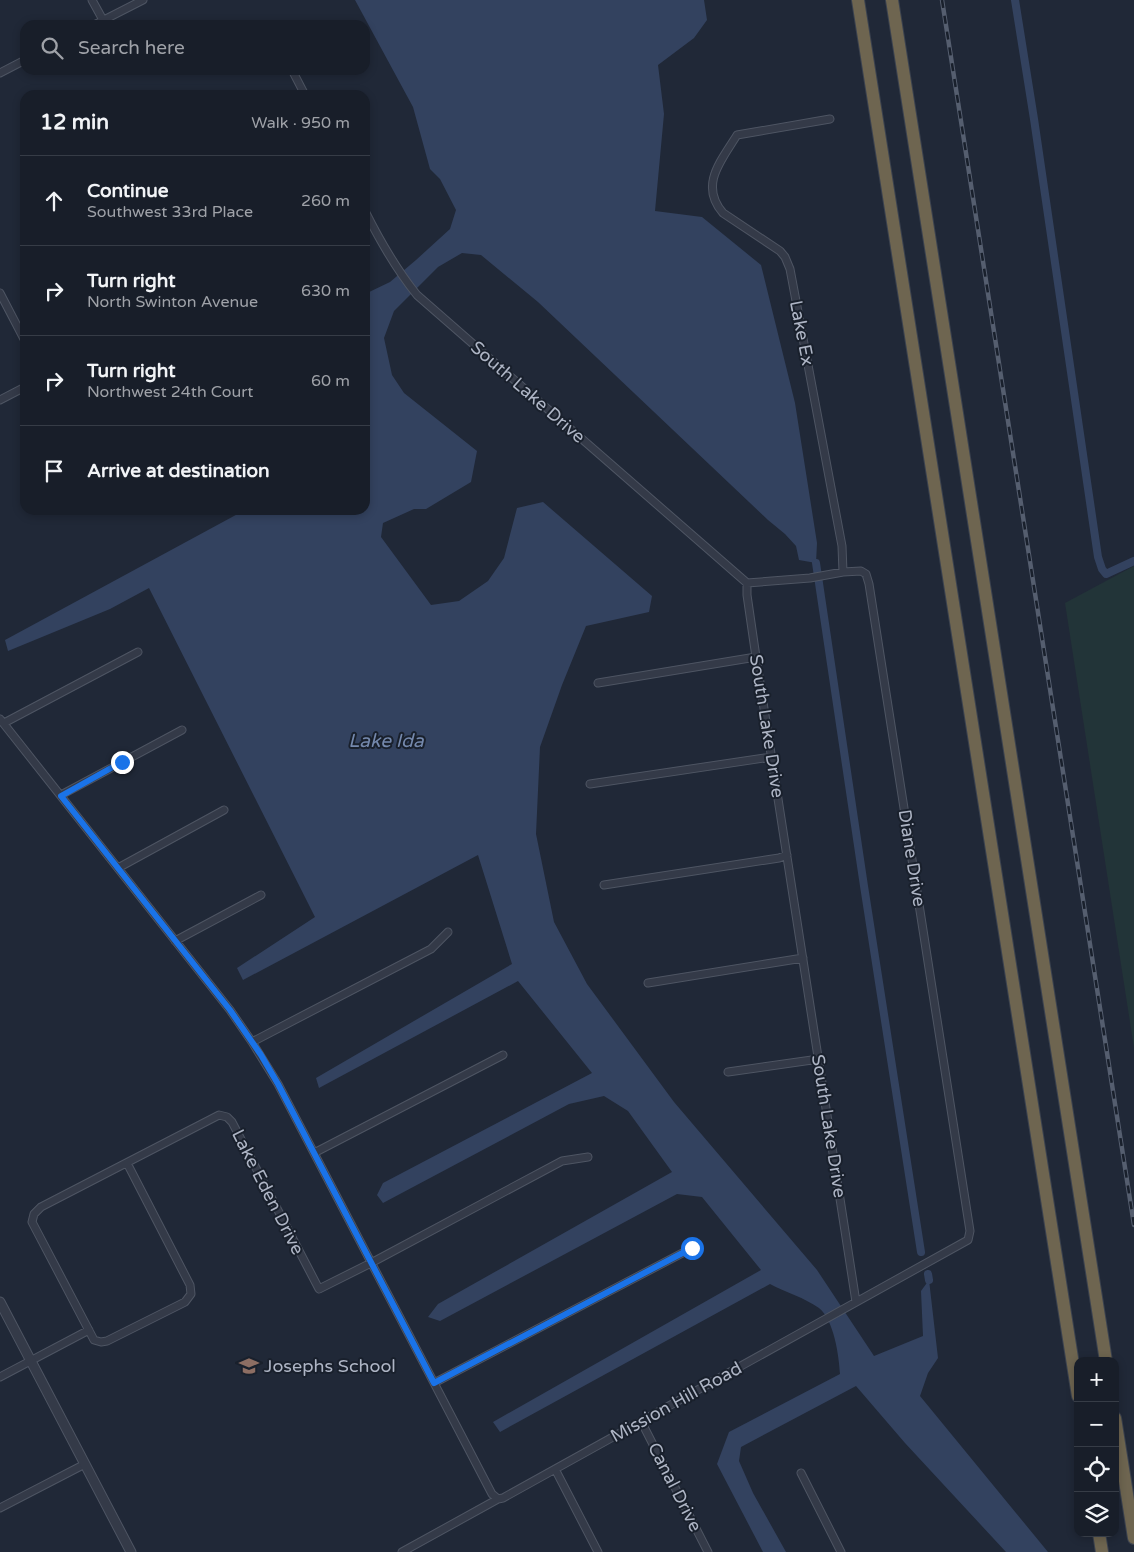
<!DOCTYPE html>
<html lang="en">
<head>
<meta charset="utf-8">
<style>
	:root { --surface:#181e29; --page:#212731; --text:#f1f3f6; --muted:#9fa2a8; --line:#363c46 }
	body { margin:0; font-family:"Varela Round",sans-serif; background:var(--page); color:var(--text) }
	.controls { position:absolute; right:15px; bottom:15px; display:grid; overflow:hidden; border-radius:10px; box-shadow:0 2px 8px #0003 }
	.controls button { width:45px; height:45px; display:grid; place-items:center; padding:0; border:0; border-bottom:1px solid var(--line); background:var(--surface); color:var(--text); font:25px sans-serif }
	.stop { position:absolute; width:15px; height:15px; margin:-11px; border:4px solid #1a73e8; border-radius:50%; background:#fff }
	.stop.end { background:#1a73e8; border-color:#fff; box-shadow:0 1px 5px #0008 }
	.list { margin:0; padding:0; list-style:none }
	h2 { display:flex; justify-content:space-between; align-items:center; height:65px; margin:0; padding:0 20px; font-size:21px }
	h2 small { font-size:16px; font-weight:400; color:var(--muted) }
	.list li { display:grid; grid-template-columns:32px 1fr auto; gap:15px; align-items:center; box-sizing:border-box; height:90px; padding:0 20px; border-top:1px solid var(--line) }
	.list b { display:block; font-size:19px; white-space:nowrap }
	.list p { margin:0; font-size:16px; white-space:nowrap; color:var(--muted) }
	.list em { font-size:16px; font-style:normal; color:var(--muted) }
	.icon { flex:none; width:28px; height:28px; fill:none; stroke:currentColor; stroke-width:2; stroke-linecap:round; stroke-linejoin:round }
	.map { position:relative; flex:none; width:1134px; height:1552px; overflow:hidden }
	.search { position:absolute; background:var(--surface); box-shadow:0 2px 8px #0003; left:20px; top:20px; width:350px; height:55px; display:flex; align-items:center; gap:12px; box-sizing:border-box; padding:0 18px; border-radius:15px; color:var(--muted); font-size:19px }
	.panel { position:absolute; background:var(--surface); box-shadow:0 2px 8px #0003; left:20px; top:90px; width:350px; height:425px; border-radius:15px }
	.map>svg:first-child { display:block }
	.green { fill:#223438 }
	.water { fill:#33425f }
	.lines { fill:none; stroke-linecap:round; stroke-linejoin:round }
	.canal { stroke:#33425f; stroke-width:8 }
	.minor-casing { stroke:#4e5563; stroke-width:9 }
	.tertiary-casing { stroke:#4e5563; stroke-width:11 }
	.motorway-casing { stroke:#3b424f; stroke-width:14 }
	.minor { stroke:#343a48; stroke-width:7 }
	.tertiary { stroke:#343a48; stroke-width:9 }
	.motorway { stroke:#6e6550; stroke-width:12 }
	.rail-casing { stroke:#555e6f; stroke-width:4.5 }
	.rail { stroke:#19202c; stroke-width:2.5; stroke-dasharray:8; stroke-linecap:butt }
	.route { stroke:#1a73e8; stroke-width:6 }
	.labels { text-anchor:middle; stroke-width:4; stroke-linejoin:round; paint-order:stroke }
	.street-label { font-size:18px; fill:#aeb5c5; stroke:#19202c }
	.poi-label { font-size:18px; fill:#aeb5c5; stroke:#19202c; text-anchor:start }
	.water-label { font-size:19px; font-style:italic; fill:#7589ad; stroke:#19202c }
</style>
</head>
<body>
<div class="map">
<svg width="1134" height="1552" viewBox="0 0 1134 1552">
	<rect width="100%" height="100%" fill="#202837"/>
	<path class="green" d="M1134 566V1048L1065 603Z"/>
	<path class="water" d="M355 0H704L707 20 694 38 658 65 664 114 655 211 702 217 761 265 795 403 817 543 816 563 799 560 796 546 785 534 768 520 538 302 481 255 462 253 438 267 394 311 384 338 392 375 404 393 477 451 471 482 426 509H414L383 523 381 537 431 605 459 601 488 581 504 558 517 508 543 502 652 596 649 612 586 626 562 685 540 747 536 834 554 922 587 984 674 1102 817 1270 874 1356 923 1336 921 1291 929 1280 938 1358 928 1373 920 1396 1048 1552H1006L905 1443 856 1386 741 1447 739 1461 753 1493 786 1552H763L717 1464 729 1432 840 1374C839 1356 834 1320 819 1308 805 1298 785 1292 770 1284L500 1432 493 1422 761 1270 702 1197 677 1194 440 1321 428 1317 438 1304 672 1172 628 1111 604 1096 569 1104 383 1203 377 1195 383 1183 592 1073 518 981 319 1088 316 1078 512 964 478 855 243 980 237 968 315 917 149 588 110 609 8 651 5 640 245 510H365V294L390 282 416 260 450 229 456 210 440 179 430 169 413 107Z"/>
	<g class="lines">
		<path class="canal" d="M1015 0 1034 119 1098 557 1102 569 1106 574 1134 561
			M816 563 864 886 921 1252
			M928 1274 929 1280"/>
		<defs>
			<path id="minor" d="M92 0 103 20
				M94 25 143 0
				M292 70 305 95
				M0 73 25 60
				M830 119 737 135C721 161 699 185 723 213L780 251 785 257 790 269 842 546 843 572
				M365 211C380 241 396 269 417 295L747 583V595L756 657 856 1302
				M0 293 25 341
				M0 400 25 387
				M598 683 756 657
				M0 719 230 1010 252 1042 278 1084 492 1494 498 1499
				M4 723 138 652
				M590 784 771 757
				M61 795 182 730
				M118 868 224 810
				M604 885 779 858 787 855
				M175 941 261 895
				M648 983 803 958
				M252 1042 431 949 448 932
				M728 1072 819 1059
				M314 1153 503 1055
				M127 1163 190 1285 191 1294 185 1302 107 1341 101 1342 94 1340 32 1222 34 1214 41 1207 219 1115 227 1117 232 1122 319 1289 371 1263 562 1161 588 1157
				M0 1377 89 1330
				M434 1383 692 1248
				M641 1421 708 1552
				M555 1469 598 1552
				M801 1473 841 1552
				M0 1508 85 1464
				M402 1552 498 1499 503 1498 968 1240 970 1231 869 584 866 574 861 571 843 572 810 578 747 583"/>
			<path id="tertiary" d="M0 1302 131 1552"/>
			<path id="motorway" d="M858 0 1078 1396
				M892 0 1106 1361
				M1115 1418 1134 1538
				M1099 1533 1102 1552"/>
		</defs>
		<use href="#minor" class="minor-casing"/>
		<use href="#tertiary" class="tertiary-casing"/>
		<use href="#motorway" class="motorway-casing"/>
		<use href="#minor" class="minor"/>
		<use href="#tertiary" class="tertiary"/>
		<use href="#motorway" class="motorway"/>
		<defs>
			<path id="rail" d="M942 0 1134 1225"/>
		</defs>
		<use href="#rail" class="rail-casing"/>
		<use href="#rail" class="rail"/>
	</g>
	<g class="lines">
		<path class="route" d="M122 762 61 796 230 1010 261 1055 278 1084 434 1383 692 1248"/>
	</g>
	<defs>
		<symbol id="school-bare" viewBox="-9 -9 18 18"><path d="M0-5L7-2L0 1L-7-2ZM-4 1L0 2.5L4 1V4Q0 6-4 4Z" fill="#8d6e63" stroke="#19202c" stroke-width="2.5" paint-order="stroke"/></symbol>
	</defs>
	<g fill-rule="evenodd">
		<use href="#school-bare" x="235" y="1352" width="28" height="28"/>
	</g>
	<g class="labels">
		<g class="street-label">
			<text transform="translate(802 333) rotate(79)" y="6">Lake Ex</text>
			<text transform="translate(528 392) rotate(41)" y="6">South Lake Drive</text>
			<text transform="translate(767 726) rotate(81)" y="6">South Lake Drive</text>
			<text transform="translate(912 858) rotate(81)" y="6">Diane Drive</text>
			<text transform="translate(829 1126) rotate(81)" y="6">South Lake Drive</text>
			<text transform="translate(268 1192) rotate(63)" y="6">Lake Eden Drive</text>
			<text transform="translate(676 1402) rotate(-29)" y="6">Mission Hill Road</text>
			<text transform="translate(675 1487) rotate(63)" y="6">Canal Drive</text>
		</g>
		<g class="poi-label">
			<text x="264" y="1372">Josephs School</text>
		</g>
		<g class="water-label">
			<text x="386" y="747">Lake Ida</text>
		</g>
	</g>
</svg>
<div class="controls">
<button>+</button>
<button>−</button>
<button><svg class="icon" aria-label="locate" viewBox="0 0 24 24"><circle cx="12" cy="12" r="6"/><path d="M12 2v4M12 18v4M2 12h4M18 12h4"/></svg></button>
<button><svg class="icon" aria-label="layers" viewBox="0 0 24 24"><path d="M12 4l9 5-9 5-9-5zM3 14l9 5 9-5"/></svg></button>
</div>
<div class="stop" style="left:692px;top:1248px"></div>
<div class="stop end" style="left:122px;top:762px"></div>
<div class="search"><svg class="icon" aria-label="search" viewBox="0 0 24 24"><circle cx="10" cy="10" r="6"/><path d="M15 15l6 6"/></svg>Search here</div>
<section class="panel">
<h2>12 min<small>Walk · 950 m</small></h2>
<ul class="list">
<li><svg class="icon" aria-label="ahead" viewBox="0 0 24 24"><path d="M12 20V5M6 11l6-6 6 6"/></svg><div><b>Continue</b><p>Southwest 33rd Place</p></div><em>260 m</em></li>
<li><svg class="icon" aria-label="right" viewBox="0 0 24 24"><path d="M7 20v-9h11M14 6l5 5-5 5"/></svg><div><b>Turn right</b><p>North Swinton Avenue</p></div><em>630 m</em></li>
<li><svg class="icon" aria-label="right" viewBox="0 0 24 24"><path d="M7 20v-9h11M14 6l5 5-5 5"/></svg><div><b>Turn right</b><p>Northwest 24th Court</p></div><em>60 m</em></li>
<li><svg class="icon" aria-label="arrive" viewBox="0 0 24 24"><path d="M6 21V4h12l-3 4 3 4H6"/></svg><div><b>Arrive at destination</b></div></li>
</ul>
</section>
</div>
</body>
</html>
